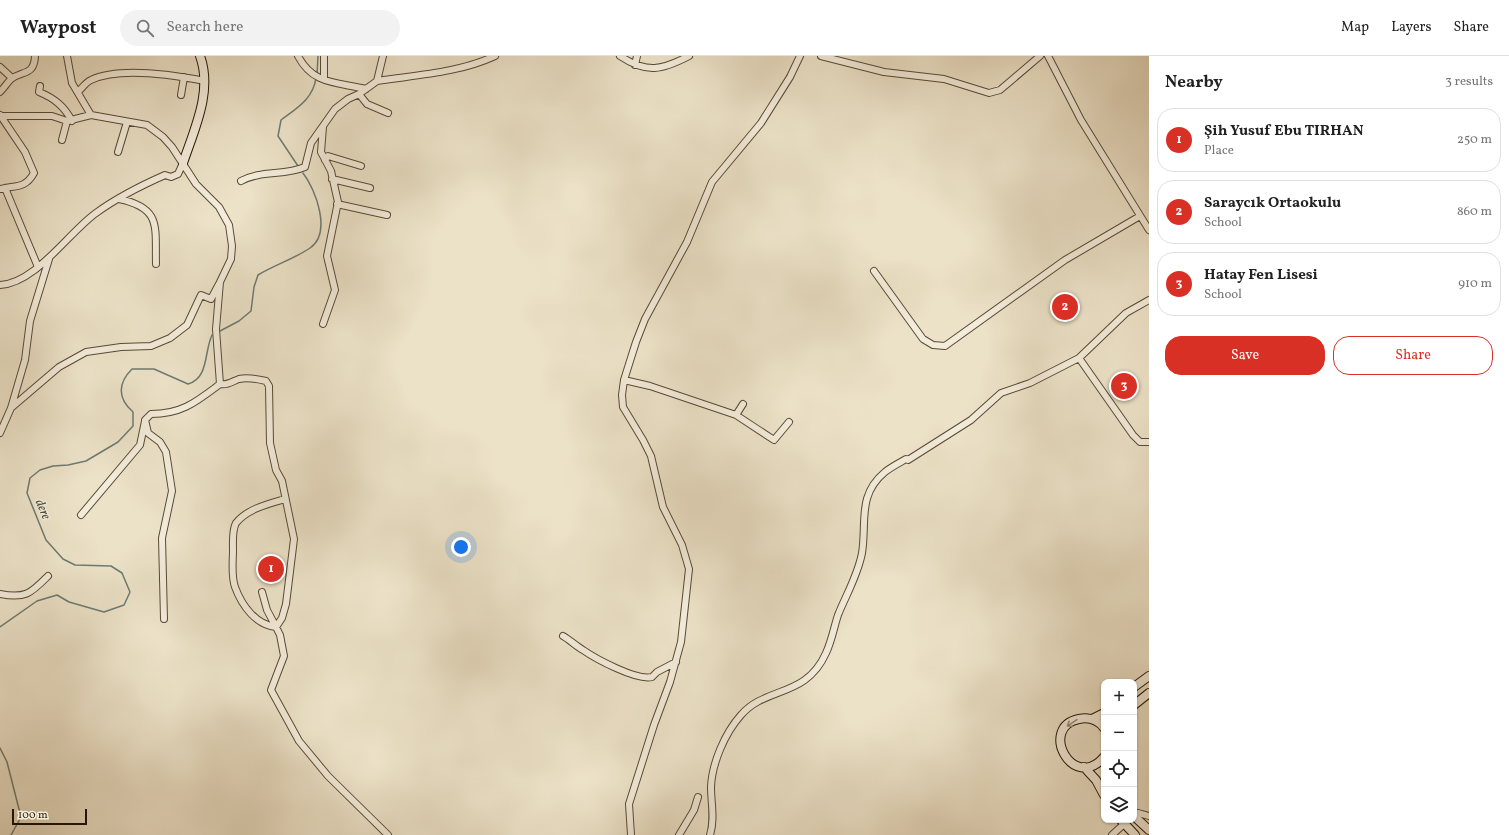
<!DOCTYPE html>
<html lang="en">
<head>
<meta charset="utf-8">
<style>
	:root { --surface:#fff; --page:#f2f2f2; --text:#222; --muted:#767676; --line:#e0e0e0; --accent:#d93025 }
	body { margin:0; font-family:Vollkorn,serif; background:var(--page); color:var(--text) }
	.controls { position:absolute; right:12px; bottom:12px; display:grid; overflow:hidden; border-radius:8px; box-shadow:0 1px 3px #0004 }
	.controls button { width:36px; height:36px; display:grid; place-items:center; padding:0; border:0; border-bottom:1px solid var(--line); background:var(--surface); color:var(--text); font:20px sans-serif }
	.scale { position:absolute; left:12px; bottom:10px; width:75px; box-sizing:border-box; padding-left:4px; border:2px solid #271702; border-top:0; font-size:11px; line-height:14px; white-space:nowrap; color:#271702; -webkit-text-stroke:3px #f3ecdb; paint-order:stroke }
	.you { position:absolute; left:461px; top:491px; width:14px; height:14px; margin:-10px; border:3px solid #fff; border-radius:50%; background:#1a73e8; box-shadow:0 0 0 6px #1a73e833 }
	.badge { display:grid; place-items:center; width:26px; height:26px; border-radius:50%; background:var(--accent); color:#fff; font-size:13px; font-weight:700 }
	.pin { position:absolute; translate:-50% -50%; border:2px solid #fff; box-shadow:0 1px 4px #0006 }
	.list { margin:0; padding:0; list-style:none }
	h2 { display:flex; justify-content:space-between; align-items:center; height:52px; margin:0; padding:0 16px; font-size:17px }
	h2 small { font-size:13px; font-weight:400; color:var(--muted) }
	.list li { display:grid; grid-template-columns:26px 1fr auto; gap:12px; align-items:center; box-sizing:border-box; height:64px; margin:0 8px 8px; padding:0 8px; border:1px solid var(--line); border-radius:16px }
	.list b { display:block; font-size:15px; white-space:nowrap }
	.list p { margin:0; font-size:13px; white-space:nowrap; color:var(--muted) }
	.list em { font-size:13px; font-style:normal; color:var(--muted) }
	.actions { display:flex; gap:8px; padding:12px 16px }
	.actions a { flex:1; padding:9px 0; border:1px solid var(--accent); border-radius:16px; text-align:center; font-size:14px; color:var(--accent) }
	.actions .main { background:var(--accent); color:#fff }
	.icon { flex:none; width:22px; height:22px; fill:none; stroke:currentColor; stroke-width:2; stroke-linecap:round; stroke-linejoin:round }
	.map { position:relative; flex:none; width:1149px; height:779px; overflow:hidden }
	header { display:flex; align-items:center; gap:24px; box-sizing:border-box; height:56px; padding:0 20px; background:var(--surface); border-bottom:1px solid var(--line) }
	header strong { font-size:19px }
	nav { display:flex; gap:22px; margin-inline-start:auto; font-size:14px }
	.search { width:280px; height:36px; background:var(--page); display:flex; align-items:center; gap:10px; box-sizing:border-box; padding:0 14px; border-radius:22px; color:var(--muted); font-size:15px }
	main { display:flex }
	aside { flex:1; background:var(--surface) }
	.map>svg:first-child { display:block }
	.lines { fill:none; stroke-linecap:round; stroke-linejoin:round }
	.stream { stroke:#6c7b72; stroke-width:1.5 }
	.street-casing { stroke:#584a34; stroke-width:8 }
	.secondary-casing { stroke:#271702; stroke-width:10 }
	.street { stroke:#f3ecdb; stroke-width:6 }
	.secondary { stroke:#f3ecdb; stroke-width:8 }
	.oneway { stroke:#978c79 }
	.labels { text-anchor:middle; stroke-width:3; stroke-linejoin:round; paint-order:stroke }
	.water-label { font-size:13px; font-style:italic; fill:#4f5143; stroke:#f3ecdb }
</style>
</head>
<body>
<header>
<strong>Waypost</strong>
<div class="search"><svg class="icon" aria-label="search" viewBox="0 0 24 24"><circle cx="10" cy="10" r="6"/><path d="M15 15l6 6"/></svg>Search here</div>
<nav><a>Map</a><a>Layers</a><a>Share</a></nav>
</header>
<main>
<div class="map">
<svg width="1149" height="779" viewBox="0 0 1149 779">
	<rect width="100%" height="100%" fill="#ece2c8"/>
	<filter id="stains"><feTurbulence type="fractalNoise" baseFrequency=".005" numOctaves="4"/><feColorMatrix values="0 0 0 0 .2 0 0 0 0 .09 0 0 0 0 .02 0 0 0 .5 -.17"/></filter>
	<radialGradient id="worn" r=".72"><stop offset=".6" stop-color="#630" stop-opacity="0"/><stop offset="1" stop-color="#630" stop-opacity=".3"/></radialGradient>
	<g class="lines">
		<path class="stream" d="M317 19 318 0
			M298 110 278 80 281 64C297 52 313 43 316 22
			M220 275 239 265 251 255 254 231 258 219C274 209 294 203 310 192 332 177 316 134 303 117
			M0 571 37 545 57 539 69 546 104 556 124 549 130 536 122 517 111 510 75 509 63 503 46 484 27 437 30 422 40 414 53 410 68 409 86 405 118 386 133 370V356C117 342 118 327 132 313H154L188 328C209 322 204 296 212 279
			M0 692 7 706 21 761 11 779"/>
		<defs>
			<path id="street" d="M67 0 72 27 91 59
				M298 0C313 29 337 26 366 33
				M620 0C647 18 662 14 689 0
				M821 0 884 16 944 23 989 37 1000 34 1040 0
				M1048 0 1081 64 1149 174
				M635 9 637 0
				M0 11 12 22
				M324 23V0
				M377 25C416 19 458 17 495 0
				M40 30 39 36C54 42 64 50 72 65
				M0 36C4 32 7 27 11 23 23 14 34 20 35 0
				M78 36C82 32 86 26 91 24 120 10 174 19 205 25
				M359 38 367 48 388 57
				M181 39 184 21
				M0 59 25 96 34 117C25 133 16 129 0 133
				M2 60H52L67 65 91 59 147 69 163 81 172 91 196 128 219 151 229 169 232 190 231 203 220 226 216 273 220 328C227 330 233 325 239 323 248 321 258 323 266 325L269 330 270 387 276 414 282 425 294 483 286 548 282 562 276 571 267 554 262 536
				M62 84 67 65
				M118 96 127 66
				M325 104 328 100 361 110
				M332 123 370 132
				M241 125C261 114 284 120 305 111L311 87 335 53 348 43 359 38 377 25 383 0
				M5 132 38 211
				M119 143C162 152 155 171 156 208
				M337 148 387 159
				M874 215 923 283 933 289 945 290 1065 204 1140 160
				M0 229C36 227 68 177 96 157 118 141 140 130 165 119L171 121 178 118 183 107
				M323 268 335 234 327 200 338 146 331 115 321 96 323 71
				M1079 302 1133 379 1140 386H1149
				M624 324 650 330 736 359 774 384 789 366
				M11 352 59 311 86 296 121 291 151 290 170 282 187 269 201 239 211 243 219 228
				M736 359 743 348
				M0 377 11 352 25 304 30 265 49 203
				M285 443C268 448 247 453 236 467 232 474 233 487 233 494 233 505 231 520 235 531 242 550 256 569 276 571L280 579 284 600 271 634 299 685 328 720 388 779
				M81 459 140 389 145 365
				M0 538C26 543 31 537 48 520
				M164 563 162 482 172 435 166 396 160 386 148 377 145 364 151 358C182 358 196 346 220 328
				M563 580C570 584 576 590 583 594 596 603 637 625 652 621L657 616 676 606
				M1134 759 1138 757 1149 760
				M631 779 629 748 654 669 670 626 681 586 689 513 682 489 663 451 651 400 643 384 623 351 622 339 624 324 636 286 645 263 687 186 712 126 761 67 790 21 800 0
				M679 779 694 754 698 741
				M710 779C715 763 711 747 711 731 712 707 725 677 741 659 766 630 806 642 826 597 832 584 834 571 838 559 846 539 858 519 862 497 867 466 857 439 885 416 891 411 899 407 906 403L908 404 971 364 1001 337 1030 327 1079 302 1126 257 1149 244
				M1112 779 1124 768"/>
			<path id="secondary" d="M183 107C194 74 213 35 200 0
				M1134 631 1149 620
				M1134 649 1149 637
				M1092 663 1104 657
				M1104 672C1098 664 1089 661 1079 663 1038 671 1073 737 1104 701
				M1084 711 1096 724 1104 739
				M1134 760 1149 774
				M1121 764 1135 779"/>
		</defs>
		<use href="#street" class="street-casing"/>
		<use href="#secondary" class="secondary-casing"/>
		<use href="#street" class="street"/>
		<use href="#secondary" class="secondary"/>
	</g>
	<defs><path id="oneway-shaft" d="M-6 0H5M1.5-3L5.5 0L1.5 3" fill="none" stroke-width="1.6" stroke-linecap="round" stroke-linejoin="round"/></defs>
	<use class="oneway" href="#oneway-shaft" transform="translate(1072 667) rotate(146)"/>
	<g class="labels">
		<g class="water-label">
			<text transform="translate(44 453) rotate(68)" y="5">dere</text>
		</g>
	</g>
	<rect width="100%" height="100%" filter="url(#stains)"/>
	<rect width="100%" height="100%" fill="url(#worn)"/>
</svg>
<div class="controls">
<button>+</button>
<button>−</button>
<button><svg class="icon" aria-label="locate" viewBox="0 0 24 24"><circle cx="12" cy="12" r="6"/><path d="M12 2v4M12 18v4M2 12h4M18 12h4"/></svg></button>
<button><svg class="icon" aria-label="layers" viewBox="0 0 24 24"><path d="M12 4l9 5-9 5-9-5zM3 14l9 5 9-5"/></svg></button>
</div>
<div class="scale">100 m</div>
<div class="you"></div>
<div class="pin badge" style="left:271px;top:513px">1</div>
<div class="pin badge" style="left:1065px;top:251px">2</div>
<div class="pin badge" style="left:1124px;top:330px">3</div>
</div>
<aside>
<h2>Nearby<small>3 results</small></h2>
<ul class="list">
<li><span class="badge">1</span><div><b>Şih Yusuf Ebu TIRHAN</b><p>Place</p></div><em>250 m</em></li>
<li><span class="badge">2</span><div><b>Saraycık Ortaokulu</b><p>School</p></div><em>860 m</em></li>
<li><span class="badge">3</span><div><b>Hatay Fen Lisesi</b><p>School</p></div><em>910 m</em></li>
</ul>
<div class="actions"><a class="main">Save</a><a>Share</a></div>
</aside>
</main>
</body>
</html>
